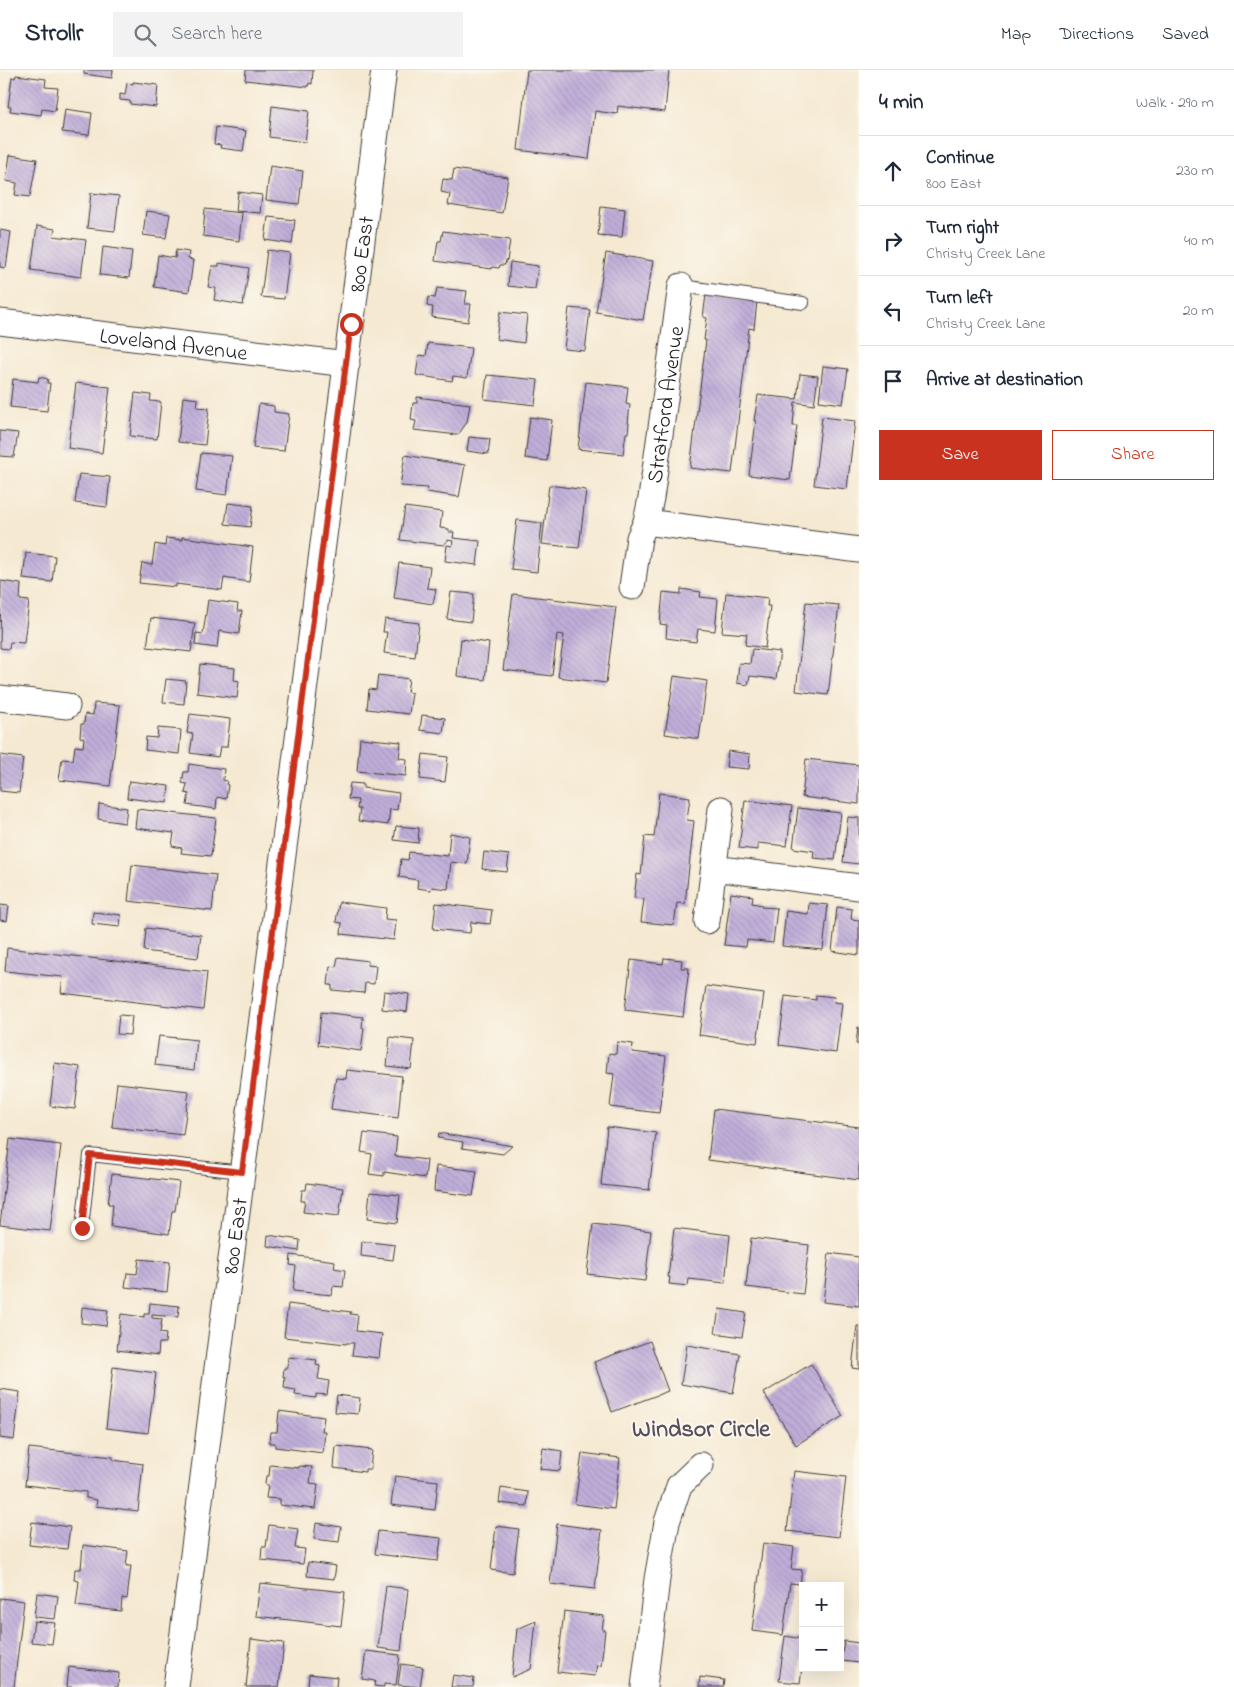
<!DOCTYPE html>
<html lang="en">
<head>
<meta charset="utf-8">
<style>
	:root { --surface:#fff; --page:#f2f2f3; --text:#1f2937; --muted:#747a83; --line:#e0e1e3; --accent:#c8321e }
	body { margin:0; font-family:"Indie Flower",sans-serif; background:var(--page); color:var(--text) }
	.controls { position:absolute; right:15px; bottom:15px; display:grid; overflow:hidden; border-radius:0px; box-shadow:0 5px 20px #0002 }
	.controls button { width:45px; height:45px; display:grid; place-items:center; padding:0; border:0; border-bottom:1px solid var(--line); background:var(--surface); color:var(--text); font:25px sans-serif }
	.stop { position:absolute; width:15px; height:15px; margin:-11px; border:4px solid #c8321e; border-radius:50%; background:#fff }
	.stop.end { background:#c8321e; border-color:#fff; box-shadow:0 1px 5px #0008 }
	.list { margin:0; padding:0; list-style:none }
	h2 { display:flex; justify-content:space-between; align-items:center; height:65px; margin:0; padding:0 20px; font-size:21px }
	h2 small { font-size:16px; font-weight:400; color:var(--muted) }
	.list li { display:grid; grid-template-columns:32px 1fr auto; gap:15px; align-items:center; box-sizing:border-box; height:70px; padding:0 20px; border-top:1px solid var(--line) }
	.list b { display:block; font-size:19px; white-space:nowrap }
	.list p { margin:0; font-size:16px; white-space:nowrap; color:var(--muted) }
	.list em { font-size:16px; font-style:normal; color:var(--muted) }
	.actions { display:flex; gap:10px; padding:15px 20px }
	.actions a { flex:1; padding:11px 0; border:1px solid var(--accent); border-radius:0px; text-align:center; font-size:18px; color:var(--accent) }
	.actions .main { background:var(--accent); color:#fff }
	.icon { flex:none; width:28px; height:28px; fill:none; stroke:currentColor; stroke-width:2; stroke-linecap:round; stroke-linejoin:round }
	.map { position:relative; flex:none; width:859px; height:1617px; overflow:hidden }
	header { display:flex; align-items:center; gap:30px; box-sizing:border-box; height:70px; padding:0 25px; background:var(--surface); border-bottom:1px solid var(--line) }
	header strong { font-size:24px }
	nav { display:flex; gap:28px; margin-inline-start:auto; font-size:18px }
	.search { width:350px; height:45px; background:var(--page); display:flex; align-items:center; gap:12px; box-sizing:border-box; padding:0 18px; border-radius:0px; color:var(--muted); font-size:19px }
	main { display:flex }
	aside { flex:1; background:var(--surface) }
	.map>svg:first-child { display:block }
	.building { fill:url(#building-back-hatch) }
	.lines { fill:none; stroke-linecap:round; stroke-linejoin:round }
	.lane-casing { stroke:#3d3b37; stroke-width:14 }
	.street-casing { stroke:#3d3b37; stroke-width:27 }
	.lane { stroke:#fff; stroke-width:12 }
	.street { stroke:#fff; stroke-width:25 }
	.route { stroke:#c8321e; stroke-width:6 }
	.labels { text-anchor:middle; stroke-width:4; stroke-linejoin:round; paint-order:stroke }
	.street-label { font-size:22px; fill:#1c1c1c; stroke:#fbf7ec }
	.neighbourhood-label { font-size:24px; font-weight:bold; fill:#554f5e; stroke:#fbf7ec }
</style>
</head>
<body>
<header>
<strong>Strollr</strong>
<div class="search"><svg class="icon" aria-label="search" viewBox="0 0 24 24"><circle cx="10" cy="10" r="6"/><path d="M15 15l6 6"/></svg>Search here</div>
<nav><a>Map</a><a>Directions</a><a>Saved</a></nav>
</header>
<main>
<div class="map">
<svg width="859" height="1617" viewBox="0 0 859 1617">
	<defs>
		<pattern id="building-back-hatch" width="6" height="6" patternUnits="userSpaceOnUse" patternTransform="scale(1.25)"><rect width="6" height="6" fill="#c0aed9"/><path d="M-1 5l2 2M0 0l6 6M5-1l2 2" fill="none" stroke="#a495ba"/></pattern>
	</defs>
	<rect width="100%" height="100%" fill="#fbf7ec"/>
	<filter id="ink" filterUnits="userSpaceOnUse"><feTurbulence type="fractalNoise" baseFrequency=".02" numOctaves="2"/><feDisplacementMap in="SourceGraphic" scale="10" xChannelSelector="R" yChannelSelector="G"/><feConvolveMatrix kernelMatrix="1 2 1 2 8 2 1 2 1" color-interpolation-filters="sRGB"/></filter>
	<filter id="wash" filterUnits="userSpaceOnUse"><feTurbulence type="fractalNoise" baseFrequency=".0096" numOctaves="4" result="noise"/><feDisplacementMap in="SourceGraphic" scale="20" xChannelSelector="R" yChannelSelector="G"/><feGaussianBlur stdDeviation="1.12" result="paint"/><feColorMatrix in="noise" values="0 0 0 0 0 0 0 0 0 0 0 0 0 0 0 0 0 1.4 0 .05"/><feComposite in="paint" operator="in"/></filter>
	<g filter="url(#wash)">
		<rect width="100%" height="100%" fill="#f5e9d2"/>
		<g id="blocks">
			<path class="building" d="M84 0H113L112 8 84 4Z
				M246 0H313L312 14 309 13 308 17 245 10Z
				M527 0H669L665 42 618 36 617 44 595 41 589 89 518 80Z
				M16 5 46 9 45 17 58 18 55 41 42 39 41 45 10 41 11 37H8L12 7 15 8Z
				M133 12 158 15 156 37 130 34V31L120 30V24L125 25 127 13 133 14Z
				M272 36 309 41 305 72 269 67Z
				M65 39 92 43 89 65 62 62Z
				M216 57 246 61 243 81 220 78 221 75 214 74Z
				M10 85 37 89 30 127 15 125 17 113 6 111Z
				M270 96 303 101 299 134 266 130Z
				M454 99 508 107 502 143 448 135 450 124 441 122 442 115 443 109 452 110Z
				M238 122 262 125 260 143 236 141Z
				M91 123 119 126 115 161 87 158Z
				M601 136 625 139 622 167 598 165Z
				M205 139 242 143 239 171 203 166Z
				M146 141 170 144 166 168 143 165Z
				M268 147 295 150 292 174 265 170Z
				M37 156 55 159 53 166 86 170 81 207 31 200Z
				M0 160 11 162 6 198 0 197Z
				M443 161 510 170 507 191 506 190 505 195H500L499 198 492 197V199L435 191 438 171H441Z
				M103 177 132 181 129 208 100 205Z
				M176 180 189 182 188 189 193 190 189 222 154 217 158 185 175 188Z
				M267 180 290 183 284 229 261 227Z
				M606 183 653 191 643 250 596 242Z
				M510 192 538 196 535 219 508 216Z
				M219 193 249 198 243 235 214 230 216 218 208 217 212 196H219Z
				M437 218 467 221 465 234H471L468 252 432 247 433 237 427 236 428 227 435 228Z
				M706 225 757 231 754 259 749 258 732 403 690 398 706 270H704L707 248 703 247Z
				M569 238 590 240 585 281 564 279Z
				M500 242 527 245 524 273 496 269Z
				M428 273 471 278 467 308 453 306 452 311 416 305 419 285 426 286Z
				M823 296 848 299 843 334 819 331Z
				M800 304 818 306 814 335 795 332 793 356H797L790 410 749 405 756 351H754L758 325 797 329Z
				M487 305 538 310 535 335 484 329Z
				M39 307 48 309 47 313H50L47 341 10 337 13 309 38 312Z
				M586 312 628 317 626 334 630 335 628 353H629L628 363H626L623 384 578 379Z
				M76 313 110 317 102 383 68 378Z
				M135 323 151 325 150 331 161 332 157 369 130 366Z
				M183 327 198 329 197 337 209 338 205 375 178 372Z
				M417 327 470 334 467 352 458 365 414 360 416 351 411 350 413 333H417Z
				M259 334 274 336V342L289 344 284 381 253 378Z
				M530 347 552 350 547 391 525 388Z
				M822 347 855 351 847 419 814 415Z
				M0 361 18 363 14 387 0 386Z
				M469 367 490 369 488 384 467 381Z
				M201 383 232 386 227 425 196 421Z
				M405 385 465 395 459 427 427 422 428 418 400 416Z
				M79 404 110 407 107 437 75 433Z
				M549 415 586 420 579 478 542 474Z
				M228 433 253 436 250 457 225 454Z
				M405 437 442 442 440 458 449 459V462H454L453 468 480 471 477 495 445 491 447 475 452 476 453 471 448 470 444 475 400 470Z
				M517 450 542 453 537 502 511 499Z
				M182 467 253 477 249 512 224 508 222 520 176 514V517L139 513 142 493 152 495 155 474 165 476 166 468 182 470Z
				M26 483 55 486 52 512 23 509Z
				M399 493 430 497 427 518 436 519 433 534 394 528Z
				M1 511 21 514 20 530 29 531 24 573 10 572 9 579 0 578Z
				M681 519 701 522 700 527 718 529 715 561 698 559 696 572 666 568 667 555 660 554 663 522 681 524Z
				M451 522 474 524 471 552 447 549Z
				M726 523 768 528 767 536H770L765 578 745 575 747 564 722 562Z
				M513 524 616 537 606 613 558 607 564 565 557 564 552 606 503 600Z
				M208 530 238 534 237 541H242L239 564 219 561 217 578 195 575 196 563 203 564Z
				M806 532 839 535 828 625 796 621Z
				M151 548 195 553 191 582 147 577Z
				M385 549 419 553 415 587 384 583 387 562H383Z
				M461 569 489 573 485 610 457 606Z
				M752 579 780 582 776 609 750 606 748 615 737 613 739 593 750 594Z
				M200 594 235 598 234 610 239 611 237 628 197 623Z
				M378 605 409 609 407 622 412 623 409 644 367 639 369 619 376 620Z
				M674 606 707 611 699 669 665 664Z
				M166 609 186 611 184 634 163 632Z
				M94 633 120 635 110 716 59 710 62 689 73 690 75 676 83 677 84 668 80 667 81 654H84L85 644 93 645Z
				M190 644 230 649 227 677H220L218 687 190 683 193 664 187 663Z
				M422 645 445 648 443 663 420 660Z
				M158 658 181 660 179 684 145 680 146 667 157 668Z
				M360 668 401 672 399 688 407 689 406 706 357 701Z
				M728 681 750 684 749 699 726 697Z
				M423 684 448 687 445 712 420 709Z
				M0 685 23 688 19 723 0 721Z
				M806 689 859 695V734L802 727Z
				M189 694 224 699 223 710 227 711 226 714 228 715 226 729 217 727 216 739 187 735 189 724 185 723 187 714 182 713 184 702H188Z
				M129 711 169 716 167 733 127 728Z
				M350 713 363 714V718L399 723 397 740 390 739 388 755 358 751 360 739H357L358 730 348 729Z
				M659 723 690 727 687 750 694 751 685 834 677 833 674 855 641 852 644 829 634 828 637 804 641 805 645 766 654 767Z
				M745 730 792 736 787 776 758 773V780L739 778Z
				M99 734 127 738 125 753 98 749Z
				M798 738 841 743 835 790 813 788 814 781 793 778Z
				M137 739 216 748 211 786 181 783 182 778 172 776 174 763 135 758Z
				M848 747 859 748V794L843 792Z
				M396 756 419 758 418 773 394 770Z
				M450 763 470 767 467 794 451 792 448 819 432 817 431 820 417 818 418 810 399 807 401 789 408 790 409 782 448 786Z
				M484 782 509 785 507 802 482 799Z
				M132 795 216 805 212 841 128 831Z
				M731 823 753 826 752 833 762 835 761 837 777 838 773 873 747 870 746 877 724 875Z
				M339 832 386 838 385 849 396 850 394 870 341 864 342 853 336 852Z
				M436 833 492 840 490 854 471 852 470 863 433 859Z
				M809 833 828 835 823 880 782 876 786 841 808 844Z
				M0 835 9 836 7 851 0 850Z
				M837 837 852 839 851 849 859 850V885L832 881Z
				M93 842 121 845 120 857 92 854Z
				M146 858 201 865 198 888 144 881Z
				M7 878 207 902 203 940 61 923 63 907 5 901Z
				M338 887 368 891 367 895 376 896 374 914 365 913 364 923 332 920V915H328L330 896 336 897Z
				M664 888 682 890 681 898H689L683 947 625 940 631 890 663 894Z
				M706 916 764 924 757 973 699 965Z
				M384 921 409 924 407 942 382 939Z
				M816 925 835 927 834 932 842 933 836 983 779 975 785 926 816 930Z
				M321 942 363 947 362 958H364L361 981 318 975Z
				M119 945 132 946 130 965 117 964Z
				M858 957H859V974H856Z
				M159 966 197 970 194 1000 155 995Z
				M390 967 414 970 411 999 387 996Z
				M617 972 633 974 632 982 666 986 659 1043 610 1037 614 1004 607 1003 609 983 616 984Z
				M55 993 80 997 75 1039 50 1036Z
				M347 1000 402 1006 398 1048 331 1039 336 1008 346 1009Z
				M117 1013 189 1021 183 1065 112 1057Z
				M714 1039 859 1057V1110L708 1090Z
				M607 1057 656 1063 649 1120 601 1115Z
				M364 1063 397 1067 395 1086 427 1090 425 1108 384 1102V1106L369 1104 372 1084 361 1082Z
				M439 1063 512 1076 503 1084 462 1078 463 1072 438 1068Z
				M10 1069 61 1075 50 1161 0 1155Z
				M436 1096 477 1101 473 1126 434 1121Z
				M112 1104 179 1112 175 1141H172L169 1164 111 1156 113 1134H108Z
				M307 1113 343 1118 339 1146 303 1142 305 1131H301L302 1120H306Z
				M370 1122 400 1125 397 1153 367 1149Z
				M593 1154 651 1161 645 1211 587 1204Z
				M674 1158 730 1165 725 1213 689 1209 688 1216 669 1214 670 1207H668Z
				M268 1165 300 1170 299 1181 267 1176Z
				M751 1168 809 1175 803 1224 746 1217Z
				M362 1171 395 1175 393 1190 361 1186Z
				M829 1183 859 1187V1236L823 1232Z
				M291 1185 335 1191 334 1198 345 1200 343 1217 333 1216 332 1225 293 1221 296 1196 290 1195Z
				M139 1189 170 1192 167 1222 125 1217 127 1203 137 1204Z
				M150 1233 179 1236 178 1247 152 1245V1248L162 1249 160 1263 166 1264 165 1273H159L158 1285 117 1280 121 1244 144 1247V1244H149Z
				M288 1234 351 1242 350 1244 358 1245 356 1261 382 1264 379 1288 352 1285 354 1273H346V1274L284 1267Z
				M82 1237 108 1240 106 1256 81 1253Z
				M719 1239 746 1243 742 1267 715 1263Z
				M857 1256H859V1299L852 1298Z
				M650 1271 668 1321 612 1342 594 1292Z
				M687 1275 740 1284 733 1323 681 1314Z
				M288 1287 317 1290 316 1295 320 1296 318 1309 329 1311 327 1325 316 1324V1328L295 1325 296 1320 284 1318 285 1307H283L284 1298H287Z
				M811 1294 843 1346 796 1375 764 1323Z
				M113 1297 156 1303 148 1363 106 1358Z
				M0 1319 20 1322 14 1370 0 1368Z
				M337 1325 360 1328 358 1344 335 1342Z
				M279 1341 324 1347 322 1361H325L323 1383 275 1377V1373H269L270 1362H277Z
				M336 1376 372 1380 370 1399H365V1402L334 1398Z
				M29 1378 113 1387V1390L143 1394 138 1441 96 1436 97 1430 86 1428V1422L25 1415Z
				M543 1378 562 1381 560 1401 540 1399Z
				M582 1383 620 1388 614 1439 575 1434Z
				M270 1395 299 1398V1396L312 1397 310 1413 318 1414 315 1439 280 1435V1429L266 1428 268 1415 265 1414 266 1406H269Z
				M794 1401 846 1407 839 1467 787 1461Z
				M395 1406 438 1411 435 1440 391 1435Z
				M501 1418 528 1422 527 1436 499 1433Z
				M32 1452 70 1457 67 1479 29 1475Z
				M316 1453 341 1457 339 1472 314 1469Z
				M557 1454 602 1460 595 1519 550 1514Z
				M269 1455 298 1459 295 1478 305 1479 303 1494 261 1490 262 1477H266Z
				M496 1456 519 1459 513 1503 491 1500Z
				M378 1461 441 1468 438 1491 375 1484Z
				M763 1473 794 1477 791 1499 802 1500 800 1514 790 1513 783 1565 752 1561Z
				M83 1475 128 1481 126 1496H131L127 1529 122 1528 121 1541 76 1536 79 1511 74 1510 75 1499H81Z
				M308 1492 336 1496 334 1509 307 1506Z
				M260 1513 345 1522 341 1556 256 1546Z
				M386 1516 408 1519 401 1581 378 1578Z
				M37 1523 58 1526 55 1549 34 1547Z
				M0 1528 24 1531 14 1617H0Z
				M564 1541 604 1546 602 1560H605L601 1596 597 1595 595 1606 557 1602Z
				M34 1551 55 1553 52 1574 31 1572Z
				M536 1551 531 1599 512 1607 517 1559Z
				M785 1566 803 1569V1590L800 1613 779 1611Z
				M251 1569 284 1573 279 1617H246Z
				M844 1571 859 1573V1593L841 1591Z
				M366 1581 400 1585 396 1615 384 1614V1617L374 1616 375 1611 362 1609Z
				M401 1594 423 1597 420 1617 398 1615Z
				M69 1597 119 1603 118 1617H67Z
				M309 1604 337 1607 336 1617H308Z
				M453 1605 474 1608 473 1617H451Z
				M700 1607 724 1610 723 1617H699Z"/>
		</g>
	</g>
	<g filter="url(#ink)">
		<use href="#blocks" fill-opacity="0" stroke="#3d3b37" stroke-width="1"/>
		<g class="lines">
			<defs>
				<path id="lane" d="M681 216 803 233
					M82 1158 90 1085 242 1102"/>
				<g id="street">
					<path id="s1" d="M0 252 347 294"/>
					<path d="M646 452 859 480"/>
					<path id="s2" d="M632 517 639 468 646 452 651 428 681 216"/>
					<path d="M0 628 67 636"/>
					<path d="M714 798 859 817"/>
					<path d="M707 851 721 739"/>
					<path id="s3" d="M176 1617 384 0"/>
					<path d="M644 1617 657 1509 667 1452 679 1416 701 1395"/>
				</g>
			</defs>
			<use href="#lane" class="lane-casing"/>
			<use href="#street" class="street-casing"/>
			<use href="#lane" class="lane"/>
			<use href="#street" class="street"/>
		</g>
	</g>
	<g class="lines" filter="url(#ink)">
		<path class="route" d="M82 1158 90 1085 242 1102 351 254"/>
	</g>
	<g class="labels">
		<g class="street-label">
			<text dy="8" stroke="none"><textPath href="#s3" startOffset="1445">800 East</textPath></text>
			<text dy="8" stroke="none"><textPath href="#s1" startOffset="175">Loveland Avenue</textPath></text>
			<text dy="8" stroke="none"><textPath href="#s2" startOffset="186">Stratford Avenue</textPath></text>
			<text dy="8" stroke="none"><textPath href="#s3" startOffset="455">800 East</textPath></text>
		</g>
		<g class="neighbourhood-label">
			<text x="701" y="1366">Windsor Circle</text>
		</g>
	</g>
</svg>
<div class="controls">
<button>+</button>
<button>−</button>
</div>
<div class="stop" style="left:351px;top:254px"></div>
<div class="stop end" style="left:82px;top:1158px"></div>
</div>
<aside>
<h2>4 min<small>Walk · 290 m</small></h2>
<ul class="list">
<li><svg class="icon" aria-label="ahead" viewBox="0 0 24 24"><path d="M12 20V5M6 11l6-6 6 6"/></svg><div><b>Continue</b><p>800 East</p></div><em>230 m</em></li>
<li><svg class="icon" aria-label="right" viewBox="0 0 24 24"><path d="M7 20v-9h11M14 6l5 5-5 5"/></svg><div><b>Turn right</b><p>Christy Creek Lane</p></div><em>40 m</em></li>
<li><svg class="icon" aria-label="left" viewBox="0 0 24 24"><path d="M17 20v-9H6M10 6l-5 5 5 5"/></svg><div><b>Turn left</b><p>Christy Creek Lane</p></div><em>20 m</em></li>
<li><svg class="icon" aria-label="arrive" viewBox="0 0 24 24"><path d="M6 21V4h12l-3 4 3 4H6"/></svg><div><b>Arrive at destination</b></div></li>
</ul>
<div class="actions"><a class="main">Save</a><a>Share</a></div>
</aside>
</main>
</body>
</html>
